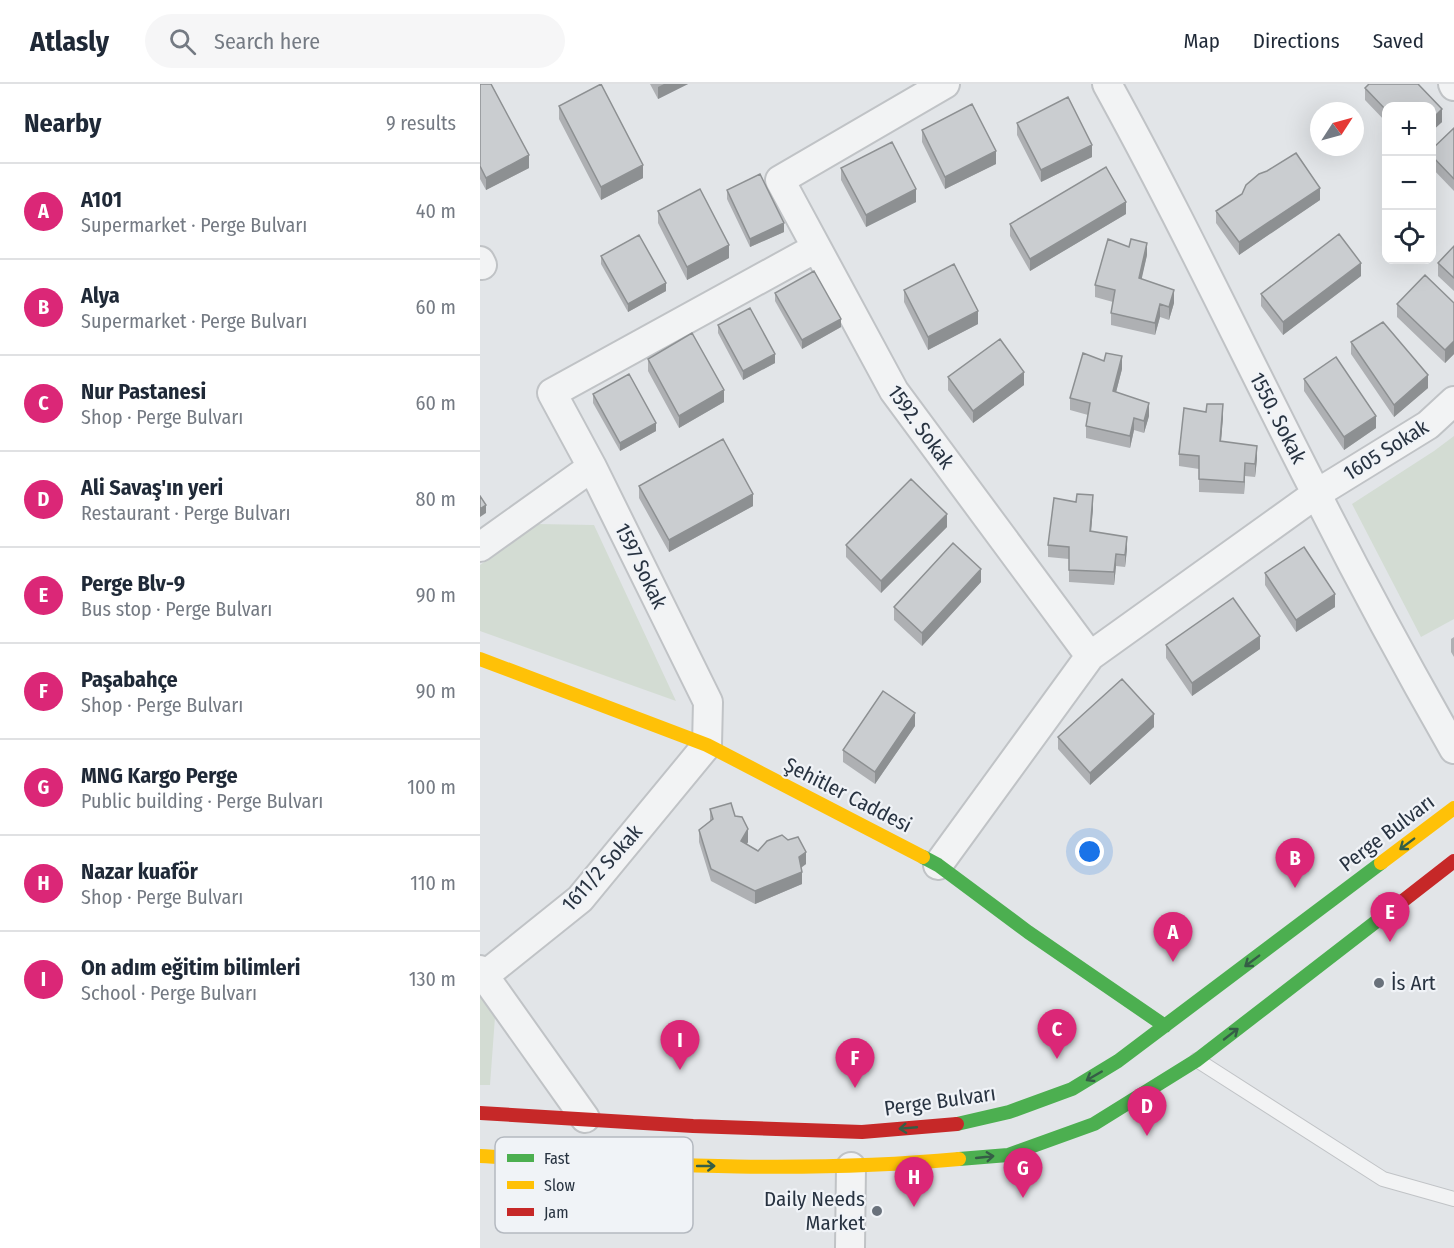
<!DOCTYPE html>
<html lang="en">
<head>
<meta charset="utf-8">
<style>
	:root { --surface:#fff; --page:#f6f6f7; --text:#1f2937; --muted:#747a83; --line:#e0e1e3; --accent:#db2777 }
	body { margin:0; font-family:"Fira Sans Condensed",sans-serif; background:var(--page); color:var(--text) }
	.controls { position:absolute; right:18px; top:18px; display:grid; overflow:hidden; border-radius:12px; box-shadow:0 6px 24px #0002 }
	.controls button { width:54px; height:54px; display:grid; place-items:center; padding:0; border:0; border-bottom:2px solid var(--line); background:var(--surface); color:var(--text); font:30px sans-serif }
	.compass { position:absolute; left:830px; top:18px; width:54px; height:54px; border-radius:50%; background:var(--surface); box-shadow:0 6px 24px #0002; rotate:54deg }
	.you { position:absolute; left:610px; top:768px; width:21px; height:21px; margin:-15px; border:4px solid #fff; border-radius:50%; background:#1a73e8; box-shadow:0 0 0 9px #1a73e833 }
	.badge { display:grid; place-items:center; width:39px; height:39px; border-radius:50%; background:var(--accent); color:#fff; font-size:20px; font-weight:700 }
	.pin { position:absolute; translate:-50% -50px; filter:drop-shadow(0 2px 3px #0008) }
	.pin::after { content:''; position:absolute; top:32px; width:21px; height:18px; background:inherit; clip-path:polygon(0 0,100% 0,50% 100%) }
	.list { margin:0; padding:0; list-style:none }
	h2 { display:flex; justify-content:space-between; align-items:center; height:78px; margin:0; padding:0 24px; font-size:26px }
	h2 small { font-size:20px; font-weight:400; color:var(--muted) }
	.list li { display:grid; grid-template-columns:39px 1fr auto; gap:18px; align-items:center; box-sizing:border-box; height:96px; padding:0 24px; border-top:2px solid var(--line) }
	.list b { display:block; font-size:22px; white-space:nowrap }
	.list p { margin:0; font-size:20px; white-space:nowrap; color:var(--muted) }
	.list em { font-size:20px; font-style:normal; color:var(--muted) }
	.icon { flex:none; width:33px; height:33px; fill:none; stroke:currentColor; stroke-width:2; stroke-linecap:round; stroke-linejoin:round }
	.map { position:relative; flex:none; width:974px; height:1164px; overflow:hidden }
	header { display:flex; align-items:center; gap:36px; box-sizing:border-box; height:84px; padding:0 30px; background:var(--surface); border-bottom:2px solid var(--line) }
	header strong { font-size:28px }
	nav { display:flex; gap:33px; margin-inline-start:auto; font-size:21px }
	.search { width:420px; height:54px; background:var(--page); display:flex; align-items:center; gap:15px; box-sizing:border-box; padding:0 21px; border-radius:33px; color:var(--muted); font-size:22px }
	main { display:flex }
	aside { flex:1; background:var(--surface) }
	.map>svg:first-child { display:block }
	.green { fill:#d3dcd3 }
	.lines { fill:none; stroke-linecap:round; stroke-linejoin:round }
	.lane-casing { stroke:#c0c3c6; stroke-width:16 }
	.street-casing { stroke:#c0c3c6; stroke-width:32 }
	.lane { stroke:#f2f3f4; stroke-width:14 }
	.street { stroke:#f2f3f4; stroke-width:28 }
	.fast { stroke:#4caf50; stroke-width:14 }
	.slow { stroke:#ffc107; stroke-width:14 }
	.jam { stroke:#c62828; stroke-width:14 }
	.wall { fill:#aeb0b3 }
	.shaded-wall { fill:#8d9092 }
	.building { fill:#cacdd0; stroke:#8d9092; stroke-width:1.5 }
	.oneway { stroke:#355e46 }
	.poi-dot { fill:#69717b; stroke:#f0f3f7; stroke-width:2 }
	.labels { text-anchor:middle; stroke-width:4.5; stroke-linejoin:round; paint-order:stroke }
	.street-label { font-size:21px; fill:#283341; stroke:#f0f3f7 }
	.poi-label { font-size:21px; fill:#283341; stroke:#f0f3f7; text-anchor:start }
	.key { fill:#f0f3f7; stroke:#b4b9c0; stroke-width:1.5 }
	.key-label { font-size:16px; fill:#283341 }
</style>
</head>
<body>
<header>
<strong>Atlasly</strong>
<div class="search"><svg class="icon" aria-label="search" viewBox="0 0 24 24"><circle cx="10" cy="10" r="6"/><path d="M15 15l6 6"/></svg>Search here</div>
<nav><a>Map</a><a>Directions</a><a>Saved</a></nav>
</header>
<main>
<aside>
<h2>Nearby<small>9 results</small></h2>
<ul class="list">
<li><span class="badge">A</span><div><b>A101</b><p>Supermarket · Perge Bulvarı</p></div><em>40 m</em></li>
<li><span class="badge">B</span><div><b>Alya</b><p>Supermarket · Perge Bulvarı</p></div><em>60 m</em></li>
<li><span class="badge">C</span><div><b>Nur Pastanesi</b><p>Shop · Perge Bulvarı</p></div><em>60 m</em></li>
<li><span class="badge">D</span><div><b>Ali Savaş'ın yeri</b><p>Restaurant · Perge Bulvarı</p></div><em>80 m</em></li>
<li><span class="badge">E</span><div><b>Perge Blv-9</b><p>Bus stop · Perge Bulvarı</p></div><em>90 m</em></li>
<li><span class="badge">F</span><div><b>Paşabahçe</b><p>Shop · Perge Bulvarı</p></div><em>90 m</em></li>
<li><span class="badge">G</span><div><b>MNG Kargo Perge</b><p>Public building · Perge Bulvarı</p></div><em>100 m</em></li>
<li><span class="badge">H</span><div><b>Nazar kuaför</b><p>Shop · Perge Bulvarı</p></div><em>110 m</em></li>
<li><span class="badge">I</span><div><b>On adım eğitim bilimleri</b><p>School · Perge Bulvarı</p></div><em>130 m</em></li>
</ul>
</aside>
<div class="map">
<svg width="974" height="1164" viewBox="0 0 974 1164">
	<rect width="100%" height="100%" fill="#e2e5e8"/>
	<path class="green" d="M974 352V535L941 553 872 420 954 367Z
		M57 440 114 441 196 617 0 547V481Z
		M0 912 15 933 10 1001H0Z"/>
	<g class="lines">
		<defs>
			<path id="lane" d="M717 976 903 1095 974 1115"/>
			<path id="street" d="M465 0 300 96 414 307 610 572
				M627 0C701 134 766 273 836 409 880 496 926 581 974 665
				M973 0 974 2
				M0 177 2 181
				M0 463 112 383
				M458 781 610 572 836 410 948 341 974 317
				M0 886 105 1034
				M4 892 100 815 227 661 228 618 112 383 72 309 336 164
				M370 1164 371 1083"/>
		</defs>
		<use href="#lane" class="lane-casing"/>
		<use href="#street" class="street-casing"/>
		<use href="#lane" class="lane"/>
		<use href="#street" class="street"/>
		<path class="fast" d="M443 773 458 781 548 848 685 942
			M477 1040 529 1028 592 1005 638 977 901 779
			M479 1075 528 1071 614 1040 717 976 915 823"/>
		<path class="slow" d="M0 575 227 661 443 773
			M901 779 974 724
			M0 1072C160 1080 319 1090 479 1075"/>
		<path class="jam" d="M915 823 974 777
			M0 1029 213 1042 382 1048 477 1040"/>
	</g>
	<path class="wall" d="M0 0 49 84 6 106 0 95Z
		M170 0H208L178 15Z
		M889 0H938L962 25V38L951 48V22H906V38L885 16V4Z
		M79 22 163 94 121 116 79 35Z
		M537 39 612 73 561 98 537 51Z
		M974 44V107L951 83V66Z
		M442 46 516 80 465 105 442 58Z
		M361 84 436 118 386 143 361 96Z
		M247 106 304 148 270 163 247 115Z
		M762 110 840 116 759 171 736 139V127Z
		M178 127 249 174 207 196 178 139Z
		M646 130 550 187 530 152V140Z
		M974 162V207L958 192V179Z
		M667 171 661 195 694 219 689 236 680 233 675 251 631 241V229L633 218 615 213V201Z
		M121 172 186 207 148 228 121 180Z
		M881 192 803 251 781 222V210Z
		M424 206 498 240 448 266 424 218Z
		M295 209 361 243 322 265 295 217Z
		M974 219V270L965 279 917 233V220Z
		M238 241 295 279 263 296 238 249Z
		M871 258 948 304 914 333 871 270Z
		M168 275 244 318 199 344 168 287Z
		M642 285 636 308 669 332 664 349 654 346 650 364 606 354V342L608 331 590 326V314Z
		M468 293 544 301 493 339 468 306Z
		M824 295 896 344 864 366 824 307Z
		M113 310 176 347 140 367 113 319Z
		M743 333 741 357 777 375 775 393 765 392 764 410 719 408V385L699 382V370Z
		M159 402 273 422 189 468 159 414Z
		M613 424 611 447 647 465 645 483 636 482 634 501 589 498V475L568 473V461Z
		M467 443 401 509 366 473V461Z
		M785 489 855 523 816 548 785 501Z
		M501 498 442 562 414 536V523Z
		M974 553V573L971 568V555Z
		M686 561 780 565 712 612 686 574Z
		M435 642 395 700 363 678V666Z
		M674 643 610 701 578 665V653Z
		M230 725 255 732 268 758 267 760 278 767 326 780 321 784 322 800 275 820 231 797 219 758V746L230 737Z"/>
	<path class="shaded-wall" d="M184 0H208L178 15V3Z
		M962 25V38L951 48V36Z
		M612 61V73L561 98V86Z
		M516 67V80L465 105V93Z
		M49 71V84L6 106V94Z
		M163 81V94L121 116V103Z
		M840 104V116L759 171V158Z
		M436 105V118L386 143V131Z
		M646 118V130L550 187V175Z
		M304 139V148L270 163V155Z
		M667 159V171L659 207V194Z
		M249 161V174L207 196V183Z
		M881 179V192L803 251V238Z
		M186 199V207L148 228V220Z
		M694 206V219L689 236V223Z
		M680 220V233L675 251V239Z
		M498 227V240L448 266V253Z
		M361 235V243L322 265V256Z
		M974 257V270L965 279V266Z
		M295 270V279L263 296V287Z
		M642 272V285L633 320V307Z
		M544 288V301L493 339V327Z
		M948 291V304L914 333V321Z
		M244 306V318L199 344V332Z
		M669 319V332L664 349V337Z
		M743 320V333L740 369V357Z
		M896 332V344L864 366V353Z
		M654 334V346L650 364V352Z
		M176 339V347L140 367V359Z
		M777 362V375L775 393V380Z
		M765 379V392L764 410V398Z
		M273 410V422L189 468V456Z
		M613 411V424L610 460V447Z
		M6 421V429L0 433V425Z
		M467 430V443L401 509V497Z
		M647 453V465L645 483V471Z
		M636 470V482L634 501V488Z
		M501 485V498L442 562V549Z
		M855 510V523L816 548V536Z
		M780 552V565L712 612V599Z
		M435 629V642L395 700V688Z
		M674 630V643L610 701V689Z
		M268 745V758L261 769V757Z
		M326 768V780L319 785V773Z
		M322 788V800L275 820V807Z"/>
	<path class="building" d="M0 0H11L49 71 6 94 0 82Z
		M121 0 163 81 121 103 79 22Z
		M889 0H938L962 25 951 36V22H906V26L885 4Z
		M588 13 612 61 561 86 537 39Z
		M492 20 516 67 465 93 442 46Z
		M974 44V95L951 71V66Z
		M412 58 436 105 386 131 361 84Z
		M816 69 840 104 759 158 736 127 762 110 766 101 779 90 787 87Z
		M626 83 646 118 550 175 530 140Z
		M280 90 304 139 270 155 247 106Z
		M220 105 249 161 207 183 178 127Z
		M859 150 881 179 803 238 781 210Z
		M159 151 186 199 148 220 121 172Z
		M628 155 649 163 651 155 667 159 659 194 694 206 689 223 680 220 675 239 631 229 635 206 615 201Z
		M974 162V194L958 179Z
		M474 180 498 227 448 253 424 206Z
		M334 187 361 235 322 256 295 209Z
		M945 191 974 219V257L965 266 917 220Z
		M270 224 295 270 263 287 238 241Z
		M903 238 948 291 914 321 871 258Z
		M212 249 244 306 199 332 168 275Z
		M520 255 544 288 493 327 468 293Z
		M603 269 624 277 626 269 642 272 633 307 669 319 664 337 654 334 650 352 606 342 610 319 590 314Z
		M856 273 896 332 864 353 824 295Z
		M149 290 176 339 140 359 113 310Z
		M727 320H743L740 357 777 362 775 380 765 379 764 398 719 395V372L699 370 704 324 726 328Z
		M243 355 273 410 189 456 159 402Z
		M431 395 467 430 401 497 366 461Z
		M597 410 613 411 610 447 647 453 645 471 636 470 634 488 589 486V463L568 461 574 414 596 418Z
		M0 412 6 421 0 425Z
		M473 459 501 485 442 549 414 523Z
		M824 463 855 510 816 536 785 489Z
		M753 514 780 552 712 599 686 561Z
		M642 595 674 630 610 689 578 653Z
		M403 607 435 629 395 688 363 666Z
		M251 719 255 732 262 733 268 745 261 757 278 767 287 757 302 751 308 756 318 753 326 768 319 773 322 788 275 807 231 785 219 746 233 735 230 725Z"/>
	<defs><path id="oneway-shaft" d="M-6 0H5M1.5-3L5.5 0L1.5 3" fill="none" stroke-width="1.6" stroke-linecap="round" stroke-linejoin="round" transform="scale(1.5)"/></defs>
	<g class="oneway">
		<use href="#oneway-shaft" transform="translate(927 760) rotate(143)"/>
		<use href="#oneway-shaft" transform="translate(772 877) rotate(143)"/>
		<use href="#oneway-shaft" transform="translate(751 950) rotate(-38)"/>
		<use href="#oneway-shaft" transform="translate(614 992) rotate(150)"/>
		<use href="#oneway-shaft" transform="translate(428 1044) rotate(175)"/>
		<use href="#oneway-shaft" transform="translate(505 1073) rotate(-6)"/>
		<use href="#oneway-shaft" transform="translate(226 1082)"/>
	</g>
	<g class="poi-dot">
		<circle cx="899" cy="899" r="6"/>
		<circle cx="397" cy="1127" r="6"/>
	</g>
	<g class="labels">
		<g class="street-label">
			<text transform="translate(798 334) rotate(63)" y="7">1550. Sokak</text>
			<text transform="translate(441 343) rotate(54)" y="7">1592. Sokak</text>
			<text transform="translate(906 366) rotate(-32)" y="7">1605 Sokak</text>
			<text transform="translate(161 482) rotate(64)" y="7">1597 Sokak</text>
			<text transform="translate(368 711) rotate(27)" y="7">Şehitler Caddesi</text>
			<text transform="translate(907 749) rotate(-37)" y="7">Perge Bulvarı</text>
			<text transform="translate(122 784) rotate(-48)" y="7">1611/2 Sokak</text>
			<text transform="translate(460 1017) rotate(-8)" y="7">Perge Bulvarı</text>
		</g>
		<g class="poi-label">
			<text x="911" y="906">İs Art</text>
			<text x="385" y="1122" text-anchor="end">Daily Needs<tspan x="385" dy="24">Market</tspan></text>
		</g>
	</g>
	<rect x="15" y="1053" width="198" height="96" rx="9" class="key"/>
	<rect x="27" y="1070" width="27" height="8" fill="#4caf50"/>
	<rect x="27" y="1097" width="27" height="8" fill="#ffc107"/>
	<rect x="27" y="1124" width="27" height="8" fill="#c62828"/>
	<g class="key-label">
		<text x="64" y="1080">Fast</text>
		<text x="64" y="1107">Slow</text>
		<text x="64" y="1134">Jam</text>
	</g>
</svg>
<div class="controls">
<button>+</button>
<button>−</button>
<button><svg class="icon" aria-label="locate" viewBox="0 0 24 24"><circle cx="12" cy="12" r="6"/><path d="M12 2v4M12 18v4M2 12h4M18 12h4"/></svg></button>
</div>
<svg class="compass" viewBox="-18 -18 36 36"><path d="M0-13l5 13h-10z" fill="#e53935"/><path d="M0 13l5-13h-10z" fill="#747a83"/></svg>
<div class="you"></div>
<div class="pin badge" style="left:693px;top:878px">A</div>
<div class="pin badge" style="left:815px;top:804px">B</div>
<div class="pin badge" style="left:577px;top:975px">C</div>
<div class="pin badge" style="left:667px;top:1052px">D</div>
<div class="pin badge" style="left:910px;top:858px">E</div>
<div class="pin badge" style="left:375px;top:1004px">F</div>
<div class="pin badge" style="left:543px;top:1114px">G</div>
<div class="pin badge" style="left:434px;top:1123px">H</div>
<div class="pin badge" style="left:200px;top:986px">I</div>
</div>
</main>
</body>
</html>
